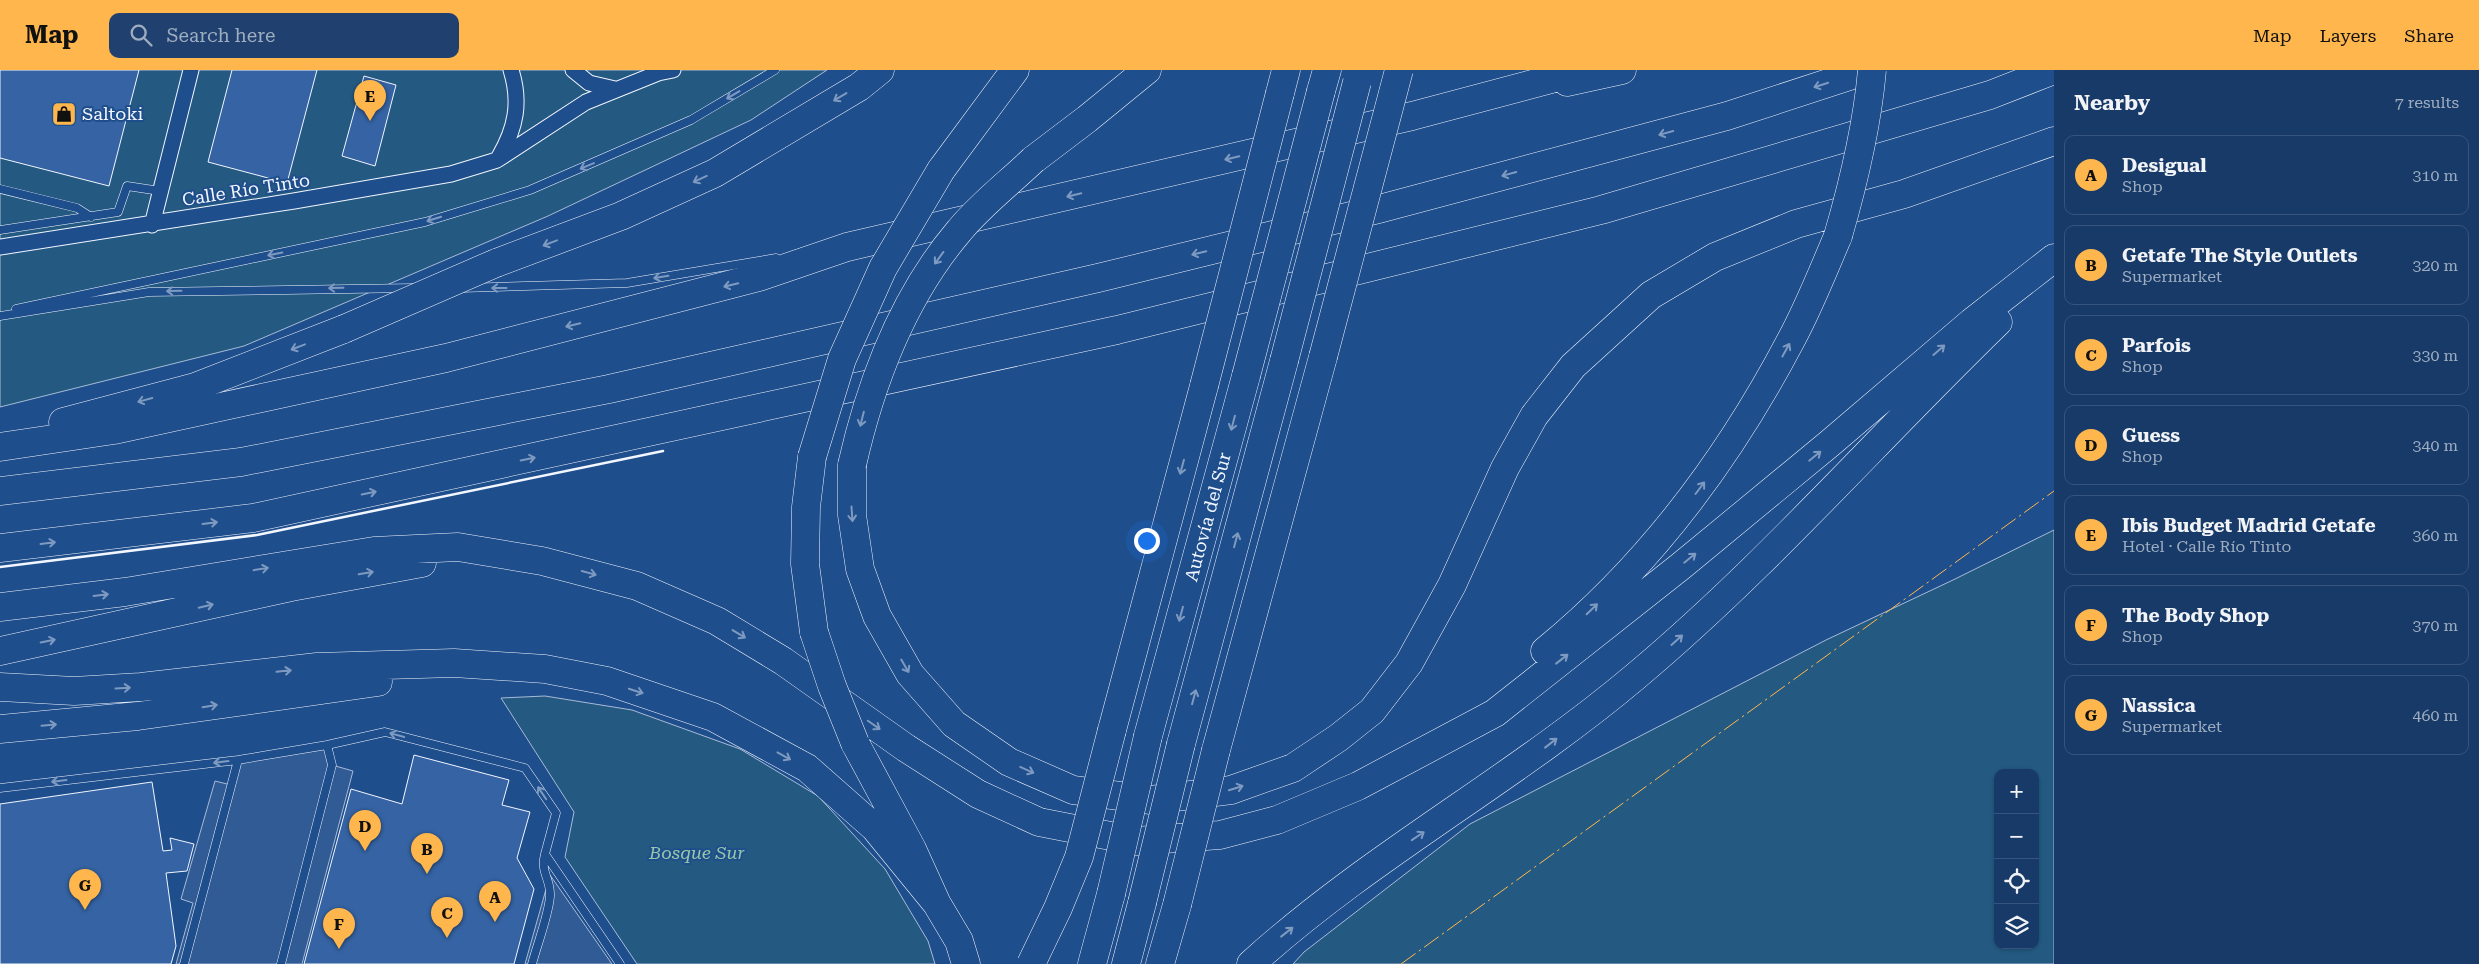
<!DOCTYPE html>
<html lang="en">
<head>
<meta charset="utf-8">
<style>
	:root { --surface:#173a69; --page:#20416f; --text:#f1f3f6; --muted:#9eadc0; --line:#36547d; --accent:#ffb74d }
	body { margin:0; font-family:"Roboto Serif",serif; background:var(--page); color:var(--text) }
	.controls { position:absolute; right:15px; bottom:15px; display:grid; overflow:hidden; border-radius:10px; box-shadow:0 1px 4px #0004 }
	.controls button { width:45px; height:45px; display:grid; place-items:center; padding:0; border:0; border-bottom:1px solid var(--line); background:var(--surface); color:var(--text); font:25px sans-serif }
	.you { position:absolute; left:1146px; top:470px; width:18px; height:18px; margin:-12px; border:4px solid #fff; border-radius:50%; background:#1a73e8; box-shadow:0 0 0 8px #1a73e833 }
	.badge { display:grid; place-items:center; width:32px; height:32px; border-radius:50%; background:var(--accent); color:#111; font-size:16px; font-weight:700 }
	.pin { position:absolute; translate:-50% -41px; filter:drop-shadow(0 1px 2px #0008) }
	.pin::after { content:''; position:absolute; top:26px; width:18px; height:15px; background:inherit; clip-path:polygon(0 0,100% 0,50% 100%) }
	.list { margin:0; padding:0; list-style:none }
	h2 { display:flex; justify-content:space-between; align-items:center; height:65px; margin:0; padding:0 20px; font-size:21px }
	h2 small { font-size:16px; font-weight:400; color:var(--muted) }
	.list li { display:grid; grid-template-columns:32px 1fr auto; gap:15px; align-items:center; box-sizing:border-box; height:80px; margin:0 10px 10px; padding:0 10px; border:1px solid var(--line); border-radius:10px }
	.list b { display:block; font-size:19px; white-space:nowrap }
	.list p { margin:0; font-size:16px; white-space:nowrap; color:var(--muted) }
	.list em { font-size:16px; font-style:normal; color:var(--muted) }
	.icon { flex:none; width:28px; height:28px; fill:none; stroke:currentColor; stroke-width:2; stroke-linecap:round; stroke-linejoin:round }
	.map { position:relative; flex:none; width:2054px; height:894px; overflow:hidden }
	header { display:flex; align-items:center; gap:30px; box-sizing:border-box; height:70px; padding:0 25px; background:var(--accent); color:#111 }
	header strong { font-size:24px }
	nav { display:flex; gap:28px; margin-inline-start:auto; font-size:18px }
	.search { width:350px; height:45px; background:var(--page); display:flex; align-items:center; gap:12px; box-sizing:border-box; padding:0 18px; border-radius:10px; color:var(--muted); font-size:19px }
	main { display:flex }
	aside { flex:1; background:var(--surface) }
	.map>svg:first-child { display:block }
	.green { fill:#245a82; stroke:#a8bbd7; fill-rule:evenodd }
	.parking { fill:#305b95; stroke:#a8bbd7 }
	.building { fill:#3563a3; stroke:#f2f6ff }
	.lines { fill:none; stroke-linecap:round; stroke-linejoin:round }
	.lane-casing { stroke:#f2f6ff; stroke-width:9 }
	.street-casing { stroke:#f2f6ff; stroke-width:17 }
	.highway-casing { stroke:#f2f6ff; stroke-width:29 }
	.lane { stroke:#1f4e8c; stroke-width:8 }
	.street { stroke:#1f4e8c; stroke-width:15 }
	.highway { stroke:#1f4e8c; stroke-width:28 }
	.highway-bridge-casing { stroke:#f2f6ff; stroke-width:29; stroke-linecap:butt }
	.highway-bridge { stroke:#1f4e8c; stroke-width:28 }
	.wall { stroke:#f2f6ff; stroke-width:2.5 }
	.power { stroke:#ffb74d; stroke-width:1; stroke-dasharray:18 4 2.5 4; stroke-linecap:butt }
	.oneway { stroke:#7e9ac0 }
	.labels { text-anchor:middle; stroke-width:4; stroke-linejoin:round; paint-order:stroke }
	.poi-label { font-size:18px; fill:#f2f6ff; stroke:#1f4e8c; text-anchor:start }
	.street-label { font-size:18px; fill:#f2f6ff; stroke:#1f4e8c }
	.park-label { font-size:18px; font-style:italic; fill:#97c8a6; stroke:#1f4e8c }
</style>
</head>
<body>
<header>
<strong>Map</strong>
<div class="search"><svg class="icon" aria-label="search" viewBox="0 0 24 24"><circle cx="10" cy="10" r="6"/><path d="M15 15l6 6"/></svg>Search here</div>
<nav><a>Map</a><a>Layers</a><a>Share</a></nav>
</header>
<main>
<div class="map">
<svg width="2054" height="894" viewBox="0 0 2054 894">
	<rect width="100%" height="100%" fill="#1f4e8c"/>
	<path class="green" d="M0 0H827L751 50 548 146 244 276 0 337Z
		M2054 460V894H1293L1304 882 1470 754 1826 570 1953 510ZM1998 703H2035V875H1998Z
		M545 626 632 640 740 679 818 726 885 799 928 871 935 894H637L565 787 574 742 501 628Z"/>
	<path class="parking" d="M327 675 332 695 353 701 302 894H176L193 833 181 829 215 711 231 715 238 690Z
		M550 805 612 894H525Z"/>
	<path class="building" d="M0 0H139L109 116 0 88Z
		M232 0H317L287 113 208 92Z
		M364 6 396 15 375 96 342 86Z
		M414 685 509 710 502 735 530 742 517 788 534 819 514 894H304L351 719 402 734Z
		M152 712 163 781 172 780 170 768 194 774 187 801 166 803 176 876 171 894H0V734Z"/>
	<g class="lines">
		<defs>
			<path id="lane" d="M0 119 77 138 91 147
				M0 160 118 142 127 116 160 121
				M462 218 627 213 776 188
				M16 239 425 152 530 120 691 50 775 0
				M0 246 149 222 413 218
				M0 718 238 690 327 675 385 662 525 698 556 743 545 784
				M184 894 238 690
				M281 894 332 695 327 675
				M532 894C537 875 549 844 550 826 551 809 540 803 545 784L620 894"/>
			<path id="street" d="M573 0 589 13 615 19
				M499 87C516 58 521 32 511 0
				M152 155 191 0
				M0 177 294 131 451 104 497 90 586 32 658 3 673 0"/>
			<path id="highway" d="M1567 12 1622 0
				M1321 21 1327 0
				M1280 23 1286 0
				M1033 90 1087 49 1147 0
				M941 100 1015 0
				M496 193 621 146 715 103 859 17 880 0
				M63 352 195 317 344 259
				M0 377 114 360 446 288 759 207 847 177 1412 46 1585 0
				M812 387 806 437 805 494 814 562
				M852 395V445L860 499 877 546 910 604 954 654 1009 692 1073 720 1151 730 1231 720 1293 698 1338 668 1372 641 1409 593 1452 515 1505 398 1534 346 1573 296 1651 225 1715 187 1796 154 1904 124 2054 71
				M0 421 241 392 609 319 1098 208 1379 139 1727 46 1868 0
				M0 478 253 448 1117 260 1601 140 1990 25 2054 0
				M0 537 125 522 374 481 458 477 542 491 637 516 717 551 783 591 906 678 978 724 1039 752 1136 771 1220 765 1277 750 1358 716 1495 643 1681 496 1829 374 1972 252 2054 188
				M0 581 291 517 422 493
				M1545 581C1649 496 1729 388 1791 270 1809 237 1823 201 1838 166
				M0 617 74 621 141 617 317 597 454 593 545 599 607 611 713 647 807 698 875 758 937 834
				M0 659 138 646 378 612
				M1112 660 1204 316
				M1148 666 1246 306
				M855 673 912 779 937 834 959 871 966 894
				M1181 674 1284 291
				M1216 680 1323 287
				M1092 894 1111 824
				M1126 894 1142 833
				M1160 894 1177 835
				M1251 894C1370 786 1513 710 1636 606 1766 497 1877 369 1998 252"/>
		</defs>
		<use href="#lane" class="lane-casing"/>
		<use href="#street" class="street-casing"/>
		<use href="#highway" class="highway-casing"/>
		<use href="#lane" class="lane"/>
		<use href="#street" class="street"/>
		<use href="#highway" class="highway"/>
		<defs>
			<path id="highway-bridge" d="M1838 166C1854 111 1867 57 1872 0
				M344 259 496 193
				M1323 287 1399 0
				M1284 291 1357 12
				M1246 306 1321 21
				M1204 316 1280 23
				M812 387 842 289 883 198 941 100
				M852 395C871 311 902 228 959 161 980 135 1009 113 1033 90
				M814 562 832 616 855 673
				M1111 824 1148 666
				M1142 833 1181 674
				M1177 835 1216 680
				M1031 894 1058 838 1079 787 1112 660"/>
		</defs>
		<use href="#highway-bridge" class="highway-bridge-casing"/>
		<use href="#highway-bridge" class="highway-bridge"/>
		<path class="wall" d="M0 497 257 465 663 381"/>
		<path class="power" d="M1401 894 2054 421"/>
	</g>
	<defs><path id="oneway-shaft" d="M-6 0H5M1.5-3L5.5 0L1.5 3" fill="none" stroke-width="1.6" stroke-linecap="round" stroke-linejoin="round" transform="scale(1.25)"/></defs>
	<g class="oneway">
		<use href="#oneway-shaft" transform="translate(1821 15) rotate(162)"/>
		<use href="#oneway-shaft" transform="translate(733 25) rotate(149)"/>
		<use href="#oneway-shaft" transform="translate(840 27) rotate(149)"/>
		<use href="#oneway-shaft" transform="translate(1666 63) rotate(165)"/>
		<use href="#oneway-shaft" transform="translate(1232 88) rotate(167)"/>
		<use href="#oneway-shaft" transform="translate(587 96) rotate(157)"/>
		<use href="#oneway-shaft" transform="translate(1509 104) rotate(165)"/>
		<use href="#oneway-shaft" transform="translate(700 109) rotate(155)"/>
		<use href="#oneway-shaft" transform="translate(1074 125) rotate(167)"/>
		<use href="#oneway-shaft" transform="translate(434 149) rotate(163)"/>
		<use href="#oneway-shaft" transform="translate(550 173) rotate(159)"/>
		<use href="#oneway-shaft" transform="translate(1199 183) rotate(166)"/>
		<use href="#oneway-shaft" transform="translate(275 184) rotate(169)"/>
		<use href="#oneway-shaft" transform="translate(939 188) rotate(126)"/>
		<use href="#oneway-shaft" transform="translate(661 207) rotate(171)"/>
		<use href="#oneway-shaft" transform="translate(731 215) rotate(166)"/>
		<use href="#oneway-shaft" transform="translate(336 218) rotate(179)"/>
		<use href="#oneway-shaft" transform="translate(499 218) rotate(180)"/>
		<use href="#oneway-shaft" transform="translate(174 221) rotate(179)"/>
		<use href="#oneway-shaft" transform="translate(573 255) rotate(166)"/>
		<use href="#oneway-shaft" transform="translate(298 277) rotate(159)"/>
		<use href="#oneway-shaft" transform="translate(1786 280) rotate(-61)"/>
		<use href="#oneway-shaft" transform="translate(1939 280) rotate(-41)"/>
		<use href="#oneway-shaft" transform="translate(145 330) rotate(165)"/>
		<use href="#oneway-shaft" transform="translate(862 349) rotate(104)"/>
		<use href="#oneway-shaft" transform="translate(1233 353) rotate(105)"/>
		<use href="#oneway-shaft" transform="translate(1815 386) rotate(-39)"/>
		<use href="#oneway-shaft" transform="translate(528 389) rotate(-12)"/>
		<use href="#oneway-shaft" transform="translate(1182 397) rotate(105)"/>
		<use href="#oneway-shaft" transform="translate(1700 418) rotate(-53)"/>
		<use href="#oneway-shaft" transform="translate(369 423) rotate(-12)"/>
		<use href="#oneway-shaft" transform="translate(852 444) rotate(86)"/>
		<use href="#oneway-shaft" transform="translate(210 453) rotate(-7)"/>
		<use href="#oneway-shaft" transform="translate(1236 470) rotate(-75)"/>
		<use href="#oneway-shaft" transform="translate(48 473) rotate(-7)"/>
		<use href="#oneway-shaft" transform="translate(1690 488) rotate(-39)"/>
		<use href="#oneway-shaft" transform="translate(261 499) rotate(-9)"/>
		<use href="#oneway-shaft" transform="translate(366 503) rotate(-10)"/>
		<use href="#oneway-shaft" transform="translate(589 503) rotate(15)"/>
		<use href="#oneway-shaft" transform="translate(101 525) rotate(-7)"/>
		<use href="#oneway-shaft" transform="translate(206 536) rotate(-13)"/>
		<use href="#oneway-shaft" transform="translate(1592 539) rotate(-44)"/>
		<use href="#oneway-shaft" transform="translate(1181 544) rotate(105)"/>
		<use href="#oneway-shaft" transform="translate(739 564) rotate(31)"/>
		<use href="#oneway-shaft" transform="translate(1677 570) rotate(-42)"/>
		<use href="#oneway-shaft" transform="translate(48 571) rotate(-12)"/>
		<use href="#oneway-shaft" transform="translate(1562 589) rotate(-38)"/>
		<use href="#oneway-shaft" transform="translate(905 596) rotate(60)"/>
		<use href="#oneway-shaft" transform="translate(284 601) rotate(-6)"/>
		<use href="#oneway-shaft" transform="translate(123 618) rotate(-3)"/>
		<use href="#oneway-shaft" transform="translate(636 621) rotate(18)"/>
		<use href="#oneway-shaft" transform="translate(1194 627) rotate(-75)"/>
		<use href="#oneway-shaft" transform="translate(210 636) rotate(-9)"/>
		<use href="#oneway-shaft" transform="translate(49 655) rotate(-5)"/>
		<use href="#oneway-shaft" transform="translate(874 655) rotate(35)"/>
		<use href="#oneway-shaft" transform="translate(397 665) rotate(-165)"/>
		<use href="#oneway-shaft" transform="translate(1551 673) rotate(-38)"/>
		<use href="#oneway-shaft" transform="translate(784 686) rotate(29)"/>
		<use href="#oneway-shaft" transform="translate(221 692) rotate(173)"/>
		<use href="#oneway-shaft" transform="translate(1027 700) rotate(24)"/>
		<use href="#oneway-shaft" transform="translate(59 711) rotate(173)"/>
		<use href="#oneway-shaft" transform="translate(1236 718) rotate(-17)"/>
		<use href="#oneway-shaft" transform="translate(542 723) rotate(-124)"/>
		<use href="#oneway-shaft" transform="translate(1418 766) rotate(-34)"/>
		<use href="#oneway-shaft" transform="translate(1287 862) rotate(-38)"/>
	</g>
	<defs>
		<symbol id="shop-square" viewBox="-11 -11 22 22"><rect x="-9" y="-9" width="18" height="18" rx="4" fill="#ffb74d" stroke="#1f4e8c"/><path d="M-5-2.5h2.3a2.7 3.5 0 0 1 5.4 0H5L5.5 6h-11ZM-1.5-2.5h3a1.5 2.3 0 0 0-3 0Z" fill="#111"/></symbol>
	</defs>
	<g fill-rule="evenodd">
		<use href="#shop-square" x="50" y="30" width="28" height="28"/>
	</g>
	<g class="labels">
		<g class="poi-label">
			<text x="82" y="50">Saltoki</text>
		</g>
		<g class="street-label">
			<text transform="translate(246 120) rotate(-9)" y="6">Calle Río Tinto</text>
			<text transform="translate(1208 447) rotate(-75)" y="6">Autovía del Sur</text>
		</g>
		<g class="park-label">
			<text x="697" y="789">Bosque Sur</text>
		</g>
	</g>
</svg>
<div class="controls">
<button>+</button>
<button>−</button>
<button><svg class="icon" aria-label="locate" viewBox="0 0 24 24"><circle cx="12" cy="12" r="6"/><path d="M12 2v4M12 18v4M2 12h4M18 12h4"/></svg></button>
<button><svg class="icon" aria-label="layers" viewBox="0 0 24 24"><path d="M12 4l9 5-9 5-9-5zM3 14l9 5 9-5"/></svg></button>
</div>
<div class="you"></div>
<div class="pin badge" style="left:495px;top:852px">A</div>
<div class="pin badge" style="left:427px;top:804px">B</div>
<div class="pin badge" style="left:447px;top:868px">C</div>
<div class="pin badge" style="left:365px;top:781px">D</div>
<div class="pin badge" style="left:370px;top:51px">E</div>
<div class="pin badge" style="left:339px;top:879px">F</div>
<div class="pin badge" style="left:85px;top:840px">G</div>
</div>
<aside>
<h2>Nearby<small>7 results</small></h2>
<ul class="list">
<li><span class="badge">A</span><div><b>Desigual</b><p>Shop</p></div><em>310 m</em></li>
<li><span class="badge">B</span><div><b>Getafe The Style Outlets</b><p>Supermarket</p></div><em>320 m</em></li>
<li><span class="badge">C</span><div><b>Parfois</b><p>Shop</p></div><em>330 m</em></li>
<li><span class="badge">D</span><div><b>Guess</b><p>Shop</p></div><em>340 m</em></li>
<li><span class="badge">E</span><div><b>Ibis Budget Madrid Getafe</b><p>Hotel · Calle Río Tinto</p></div><em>360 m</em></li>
<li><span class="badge">F</span><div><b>The Body Shop</b><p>Shop</p></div><em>370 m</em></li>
<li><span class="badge">G</span><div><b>Nassica</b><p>Supermarket</p></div><em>460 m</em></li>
</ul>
</aside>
</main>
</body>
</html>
